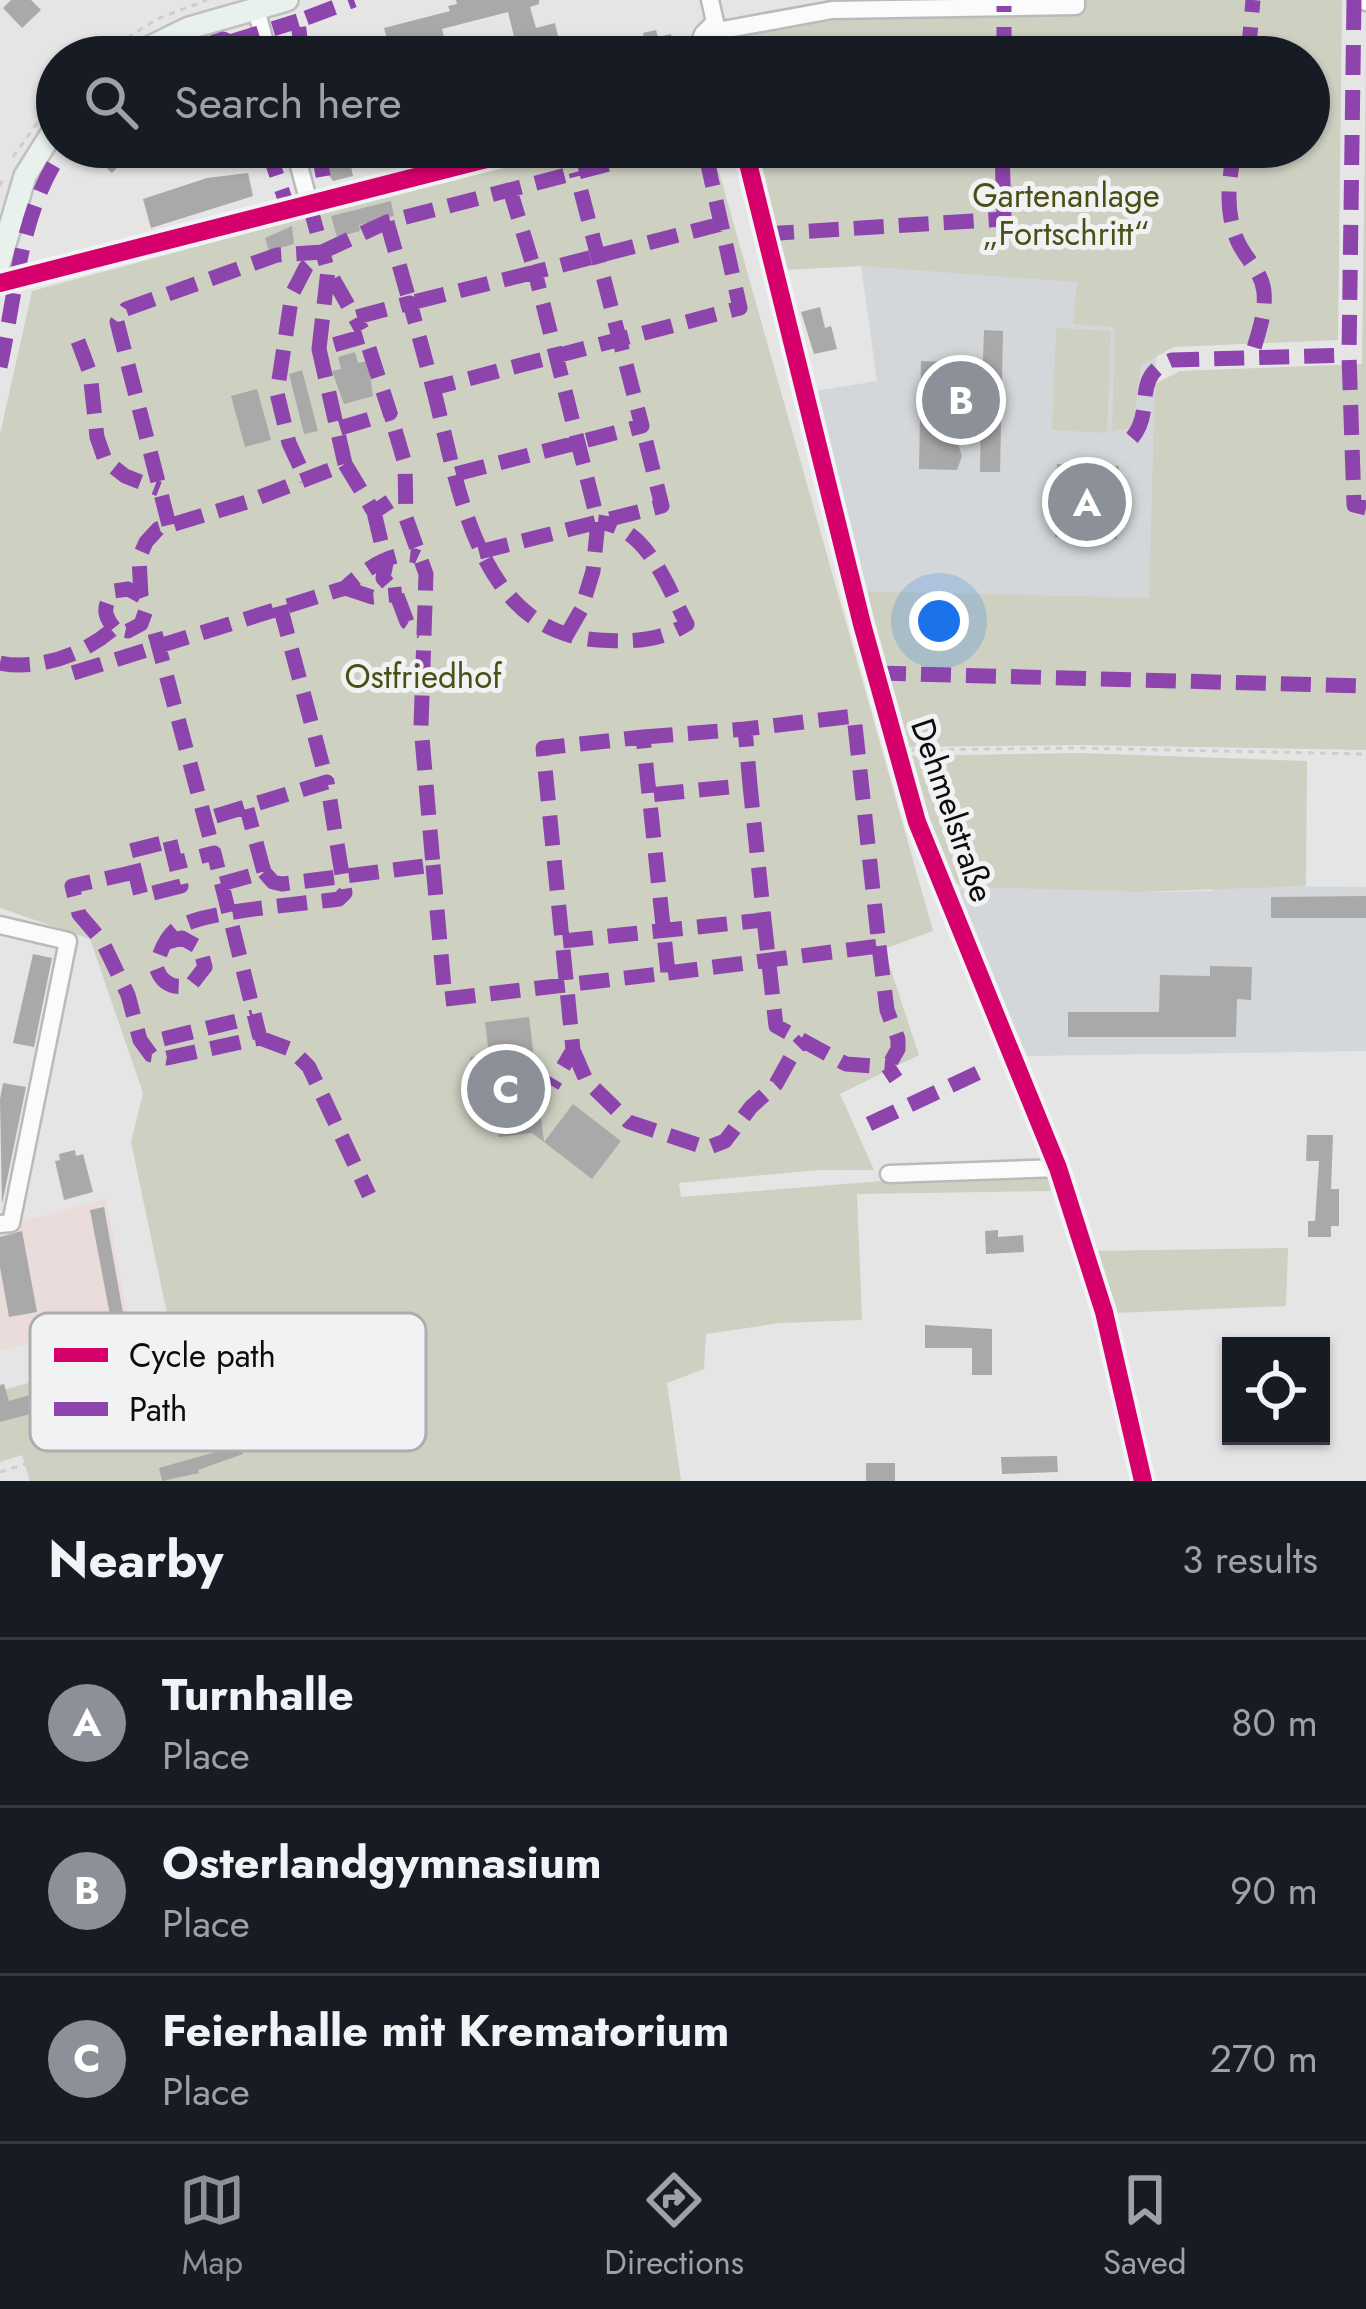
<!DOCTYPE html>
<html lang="en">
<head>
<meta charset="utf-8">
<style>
	:root { --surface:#171b24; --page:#20242c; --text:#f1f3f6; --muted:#9ea1a6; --line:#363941; --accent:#8c9099 }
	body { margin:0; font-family:Jost,sans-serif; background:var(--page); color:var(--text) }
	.controls { position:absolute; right:36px; bottom:36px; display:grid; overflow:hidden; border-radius:0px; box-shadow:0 3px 9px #0004 }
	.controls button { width:108px; height:108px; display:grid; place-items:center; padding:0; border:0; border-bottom:3px solid var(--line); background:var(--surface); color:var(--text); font:60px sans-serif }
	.you { position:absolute; left:939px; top:621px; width:42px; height:42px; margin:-30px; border:9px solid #fff; border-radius:50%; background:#1a73e8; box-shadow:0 0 0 18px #1a73e833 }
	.badge { display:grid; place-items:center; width:78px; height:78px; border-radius:50%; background:var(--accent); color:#fff; font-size:39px; font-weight:700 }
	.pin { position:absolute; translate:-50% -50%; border:6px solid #fff; box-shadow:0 3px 12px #0006 }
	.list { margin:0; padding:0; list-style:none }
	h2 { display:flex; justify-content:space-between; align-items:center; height:156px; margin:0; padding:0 48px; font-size:51px }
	h2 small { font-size:39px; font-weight:400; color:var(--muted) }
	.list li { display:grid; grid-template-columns:78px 1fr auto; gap:36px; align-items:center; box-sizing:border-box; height:168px; padding:0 48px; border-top:3px solid var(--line) }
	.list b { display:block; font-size:45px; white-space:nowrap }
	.list p { margin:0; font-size:39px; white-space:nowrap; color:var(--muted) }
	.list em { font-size:39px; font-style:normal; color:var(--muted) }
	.icon { flex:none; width:66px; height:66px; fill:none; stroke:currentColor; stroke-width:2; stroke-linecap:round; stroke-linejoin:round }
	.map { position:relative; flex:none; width:1366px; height:1481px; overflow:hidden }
	.search { position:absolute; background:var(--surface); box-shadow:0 3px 9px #0004; left:36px; right:36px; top:36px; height:132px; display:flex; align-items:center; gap:30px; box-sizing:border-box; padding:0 42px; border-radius:66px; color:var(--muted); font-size:45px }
	.sheet { height:660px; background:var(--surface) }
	nav { display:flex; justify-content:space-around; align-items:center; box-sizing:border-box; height:168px; border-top:3px solid var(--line); background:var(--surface); font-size:33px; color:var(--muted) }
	nav a { display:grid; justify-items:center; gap:6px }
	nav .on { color:var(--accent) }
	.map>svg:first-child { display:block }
	.built { fill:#d3d7da }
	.industrial { fill:#eadcdb }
	.green { fill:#ced0c2 }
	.building { fill:#a9a9a9 }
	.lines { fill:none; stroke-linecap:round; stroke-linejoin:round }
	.minor-casing { stroke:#bababb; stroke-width:21 }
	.major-casing { stroke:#c0c0c0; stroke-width:26 }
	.path { stroke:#cecece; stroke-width:3; stroke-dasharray:6 6; stroke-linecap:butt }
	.minor { stroke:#fbfbfb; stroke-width:16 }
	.major { stroke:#e8f1eb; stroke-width:21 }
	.quiet { stroke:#8e44ad; stroke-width:15; stroke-dasharray:30 15; stroke-linecap:butt }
	.cycleway-casing { stroke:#f1f2f4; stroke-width:26 }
	.cycleway { stroke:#d6006c; stroke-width:18 }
	.labels { text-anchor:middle; stroke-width:10; stroke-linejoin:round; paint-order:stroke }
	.park-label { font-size:33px; fill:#4c4f15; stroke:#f1f2f4 }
	.street-label { font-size:33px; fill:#0c0c0d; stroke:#f1f2f4 }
	.key { fill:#f1f2f4; stroke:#acadaf; stroke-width:3 }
	.key-label { font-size:33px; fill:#0c0c0d }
</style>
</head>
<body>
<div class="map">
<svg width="1366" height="1481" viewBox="0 0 1366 1481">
	<rect width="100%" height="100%" fill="#e5e5e5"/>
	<path class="built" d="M861 266 1158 285 1150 599 867 591 815 391 877 381Z
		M1213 886 1366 887V1051L1027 1056 958 898 961 887 1138 892 1213 891Z"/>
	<path class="industrial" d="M106 1199 128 1319 0 1351V1227Z"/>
	<path class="green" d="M920 0H1342L1338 340 1174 347 1141 365 1133 427 1112 432 1115 327 1073 324 1077 282 861 266 785 270 756 147H1309V57H734L726 23 920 5Z
		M1366 61V750L1079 745 905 747 867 591 1149 598 1155 384 1180 371 1362 364Z
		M568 147H712L933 931 884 949 919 1055 840 1094 874 1170H819L679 1183 681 1197 883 1181 1049 1178 1051 1191 857 1194 862 1320 780 1323 706 1334 704 1369 667 1383 681 1481H30L22 1455 0 1462V1391L173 1342 131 1142 143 1093 90 939 0 908V434L32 291Z
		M1056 328 1111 331 1107 433 1052 430Z
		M1080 753 1307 761 1306 886 1138 892 961 887C926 858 918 798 906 756Z
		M1288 1248 1286 1306 1114 1313 1093 1251Z"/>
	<path class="building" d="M11 0H31L41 10 22 28 3 8Z
		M456 0H539V4L530 7 536 28 555 23 559 40 517 49 508 12 442 29 447 48 414 56 411 45 390 50 384 28 450 11 448 6 457 4Z
		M656 30 658 37 671 34 675 53 648 57 643 33Z
		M361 40 365 57H313V52Z
		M101 147H137L112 173 92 155Z
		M347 147 353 176 333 181 325 169 328 165 324 150Z
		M248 173 253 196 151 228 143 199 207 178Z
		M391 201 394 216 359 225 360 231 337 237 331 216Z
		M292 226 294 244 269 251 265 238Z
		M820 307 825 328 831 326 837 349 814 354 801 312Z
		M984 330 1003 331 1000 472H980L981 404 978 411 955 410 954 432 962 456 957 470 919 469 921 361 957 362 956 390H982Z
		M355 352 358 363 368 361 373 396 344 404 332 371 341 369 338 357Z
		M302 370 318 431 304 434 289 374Z
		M257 389 271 440 245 447 231 396Z
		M1057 464 1119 466 1117 539 1055 537Z
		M1366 896V918H1271V897Z
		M33 954 52 958 34 1047 13 1043Z
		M1210 966 1252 967 1251 1000 1237 999 1236 1037H1068V1012H1159L1160 975 1210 976Z
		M529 1017 544 1142 532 1133 499 1137 497 1121 478 1124 470 1057 489 1055 485 1022Z
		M3 1083 26 1087 2 1204 0 1099Z
		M573 1104 621 1141 592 1179 544 1142Z
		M1307 1135H1333L1331 1189H1339V1226H1331V1237H1308V1221H1315L1319 1161H1306Z
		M75 1150 76 1156 83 1154 93 1192 64 1200 55 1161 60 1160 59 1154Z
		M104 1207 123 1313 110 1315 90 1210Z
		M998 1230V1237L1023 1235 1024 1252 986 1254 985 1231Z
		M22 1231 37 1312 9 1317 0 1267V1237Z
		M925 1325 992 1329V1375H972V1348H925Z
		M143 1362 149 1382 0 1422V1385L4 1384 9 1401Z
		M240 1445 243 1454 198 1470 199 1473 162 1481 159 1468Z
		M1057 1456 1058 1472 1002 1474 1001 1457Z
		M866 1463H895V1481H866Z"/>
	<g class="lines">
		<defs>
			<path id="minor" d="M710 0 723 57
				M1365 0 1366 2
				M256 9 269 57
				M717 31 832 10 1076 6V0
				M694 57 703 34 715 22
				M294 147 309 203
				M744 147 862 624 917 822 1058 1168 1104 1312 1143 1481
				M0 283 533 147
				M0 925 68 941 11 1223 0 1224
				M889 1174 1058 1168"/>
			<path id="major" d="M130 57 189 28 287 0
				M0 261 25 176 57 125"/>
		</defs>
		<use href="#minor" class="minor-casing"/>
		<use href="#major" class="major-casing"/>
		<path class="path" d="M97 57 157 19 207 0
			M13 157 57 95
			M0 186 4 177
			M912 750 1078 748 1366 754
			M0 1472 162 1423"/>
		<use href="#minor" class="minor"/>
		<use href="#major" class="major"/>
		<path class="quiet" d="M1354 0 1349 355 1354 505 1366 508
			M230 42 298 21
			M170 57 223 39 230 42 237 57
			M302 57 298 21 354 0
			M1004 57V6
			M1248 57 1253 0
			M267 147 288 208
			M318 147 327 199
			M1235 147C1229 179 1224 210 1238 242 1246 260 1262 271 1264 292 1266 315 1257 337 1251 358
			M309 203 326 264
			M387 222 410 303 535 272 510 190
			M764 234 1004 219 1002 147
			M322 252 387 222 674 147
			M357 317 410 303 433 388 740 308 704 147
			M78 341 90 373 97 437 105 460 125 476 159 489
			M319 349 328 270 362 330
			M0 367C16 294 20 209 65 147
			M433 388C458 481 475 632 598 640 630 642 659 642 687 624 666 585 648 527 598 522
			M1132 438C1156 410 1130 376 1172 360L1349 355
			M345 464 374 512 404 492
			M456 474 642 426 576 172
			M374 512 386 563 383 578 396 593 407 622 422 632
			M169 525 117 322 126 309 277 255 322 252 306 267 292 294 277 393 289 443 306 480
			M479 552 662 506 642 426
			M345 588 372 597 402 594
			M141 596 139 558 146 542 158 529 247 502 345 464 319 349 365 336 390 413 337 429
			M280 606 327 782
			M155 633 214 853
			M566 636 581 610 593 571 598 522 535 272 721 224
			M0 663C39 671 85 654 114 628L128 631 141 624 146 610 141 596 128 589 114 591C103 606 103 614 114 628
			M73 673 345 588C361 572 396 547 418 557
			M876 673 1366 686
			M643 737 745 729 750 785 649 795
			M170 841 181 886 141 896 130 851Z
			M433 865 445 999 668 973 643 737 543 748 573 1050 552 1086
			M135 872 72 886 79 914 102 941 128 995 140 1040 151 1055 167 1058 260 1038 214 853 175 863
			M264 872 273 882 282 884 433 865 421 726 426 574 406 518 405 464 390 413
			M221 884 264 872 247 809
			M764 920 776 1026 846 1064 888 1067 896 1079
			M563 941 764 920 750 785
			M168 942 182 938 200 948 205 967 191 985C174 989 162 985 156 967 159 954 166 935 179 927 204 911 304 904 339 899L345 893 327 782 206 819
			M879 946 887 1010 898 1039V1049L888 1067
			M668 973 879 946 854 716 745 729
			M260 1038 292 1050 309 1067 369 1195
			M163 1039 253 1017
			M573 1050 586 1080 629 1122 707 1148 725 1141 751 1107 776 1084 796 1048 804 1040
			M869 1124 982 1071"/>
		<defs>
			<path id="cycleway" d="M744 147 862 624 917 822 1058 1168 1104 1312 1143 1481
				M0 283 533 147"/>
		</defs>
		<use href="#cycleway" class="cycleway-casing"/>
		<use href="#cycleway" class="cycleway"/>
	</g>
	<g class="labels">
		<g class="park-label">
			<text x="1066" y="207">Gartenanlage<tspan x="1066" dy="38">„Fortschritt“</tspan></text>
			<text x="423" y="688">Ostfriedhof</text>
		</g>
		<g class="street-label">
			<text transform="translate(953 810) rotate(71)" y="12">Dehmelstraße</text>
		</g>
	</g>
	<rect x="30" y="1313" width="396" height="138" rx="18" class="key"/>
	<rect x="54" y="1348" width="54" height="14" fill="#d6006c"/>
	<rect x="54" y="1402" width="54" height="14" fill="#8e44ad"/>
	<g class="key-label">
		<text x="129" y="1367">Cycle path</text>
		<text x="129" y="1421">Path</text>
	</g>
</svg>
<div class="controls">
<button><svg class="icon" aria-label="locate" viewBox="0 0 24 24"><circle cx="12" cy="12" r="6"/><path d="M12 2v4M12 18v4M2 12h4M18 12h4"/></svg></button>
</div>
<div class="you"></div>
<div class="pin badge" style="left:1087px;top:502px">A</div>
<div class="pin badge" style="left:961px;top:400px">B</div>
<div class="pin badge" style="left:506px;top:1089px">C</div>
<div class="search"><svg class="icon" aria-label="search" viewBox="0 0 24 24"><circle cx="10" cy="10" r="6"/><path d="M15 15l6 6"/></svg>Search here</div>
</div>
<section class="sheet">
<h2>Nearby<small>3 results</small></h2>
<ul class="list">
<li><span class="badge">A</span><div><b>Turnhalle</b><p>Place</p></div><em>80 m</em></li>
<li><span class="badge">B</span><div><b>Osterlandgymnasium</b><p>Place</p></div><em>90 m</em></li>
<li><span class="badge">C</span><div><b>Feierhalle mit Krematorium</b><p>Place</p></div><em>270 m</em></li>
</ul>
</section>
<nav>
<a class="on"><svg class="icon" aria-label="map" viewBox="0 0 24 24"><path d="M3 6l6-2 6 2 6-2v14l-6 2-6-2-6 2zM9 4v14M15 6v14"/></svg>Map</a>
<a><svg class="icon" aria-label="directions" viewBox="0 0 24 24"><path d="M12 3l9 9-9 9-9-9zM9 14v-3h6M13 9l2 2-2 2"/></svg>Directions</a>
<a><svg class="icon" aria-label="saved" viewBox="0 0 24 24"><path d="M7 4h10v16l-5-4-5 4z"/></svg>Saved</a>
</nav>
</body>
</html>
